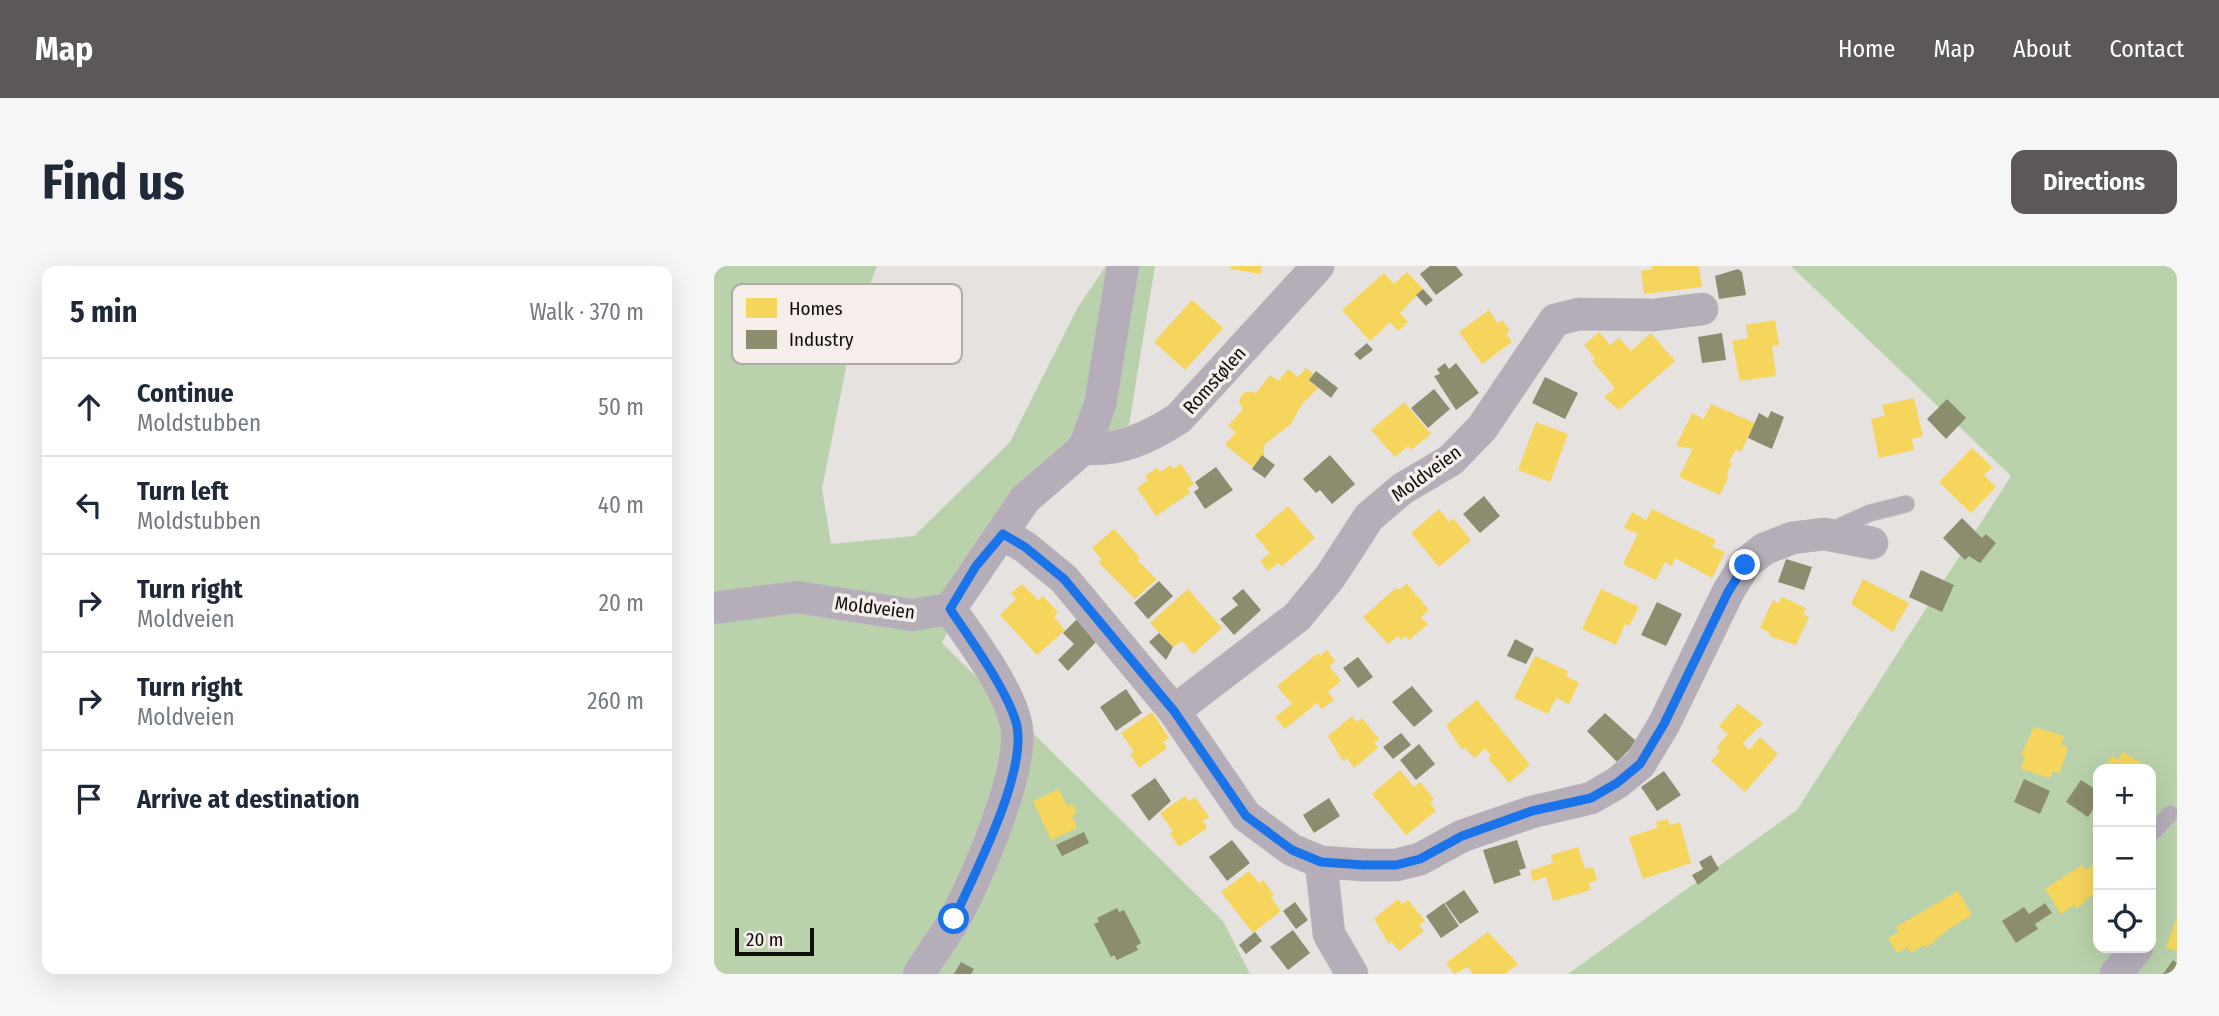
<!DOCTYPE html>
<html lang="en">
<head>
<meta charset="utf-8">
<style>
	:root { --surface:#fff; --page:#f6f6f7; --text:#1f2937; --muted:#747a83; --line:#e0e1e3; --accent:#5b5857 }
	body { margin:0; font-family:"Fira Sans Condensed",sans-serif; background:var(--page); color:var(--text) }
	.controls { position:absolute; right:21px; bottom:21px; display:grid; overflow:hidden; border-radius:14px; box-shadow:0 7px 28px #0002 }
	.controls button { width:63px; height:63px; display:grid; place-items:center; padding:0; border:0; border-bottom:2px solid var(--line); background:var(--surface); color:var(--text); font:35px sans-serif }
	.scale { position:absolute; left:21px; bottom:18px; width:79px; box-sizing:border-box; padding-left:7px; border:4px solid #100e0d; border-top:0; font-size:19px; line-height:24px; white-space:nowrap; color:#100e0d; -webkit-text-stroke:5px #f5eeeb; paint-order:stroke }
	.stop { position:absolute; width:21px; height:21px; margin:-16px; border:5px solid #1a73e8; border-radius:50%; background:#fff }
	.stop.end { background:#1a73e8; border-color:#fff; box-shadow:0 2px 7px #0008 }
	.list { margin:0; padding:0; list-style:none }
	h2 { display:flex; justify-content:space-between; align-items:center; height:91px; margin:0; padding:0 28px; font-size:30px }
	h2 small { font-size:23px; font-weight:400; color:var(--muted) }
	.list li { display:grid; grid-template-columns:46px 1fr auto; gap:21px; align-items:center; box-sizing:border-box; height:98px; padding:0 28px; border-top:2px solid var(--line) }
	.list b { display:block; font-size:26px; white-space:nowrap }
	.list p { margin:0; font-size:23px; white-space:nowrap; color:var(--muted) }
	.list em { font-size:23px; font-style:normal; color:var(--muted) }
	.icon { flex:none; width:38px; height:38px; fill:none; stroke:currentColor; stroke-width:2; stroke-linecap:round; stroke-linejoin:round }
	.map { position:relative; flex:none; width:1463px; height:708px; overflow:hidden; border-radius:14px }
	header { display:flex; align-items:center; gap:42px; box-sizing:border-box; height:98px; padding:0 35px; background:var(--accent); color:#fff }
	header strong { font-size:33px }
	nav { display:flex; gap:38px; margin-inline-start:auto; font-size:24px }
	.intro { display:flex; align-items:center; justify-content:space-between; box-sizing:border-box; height:168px; padding:0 42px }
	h1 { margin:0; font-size:49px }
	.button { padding:18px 32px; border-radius:14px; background:var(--accent); color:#fff; font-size:24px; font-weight:700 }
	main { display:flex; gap:42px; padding:0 42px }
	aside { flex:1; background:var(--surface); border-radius:14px; box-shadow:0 7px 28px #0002 }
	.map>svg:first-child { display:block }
	.green { fill:#b9d2ab; fill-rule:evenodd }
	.homes { fill:#f6d55c }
	.industry { fill:#8c8c6e }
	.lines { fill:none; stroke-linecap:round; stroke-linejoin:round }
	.service-casing { stroke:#c3c0bf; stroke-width:18 }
	.minor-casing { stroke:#c3c0bf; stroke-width:33 }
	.service { stroke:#b5aeb9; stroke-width:16 }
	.minor { stroke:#b5aeb9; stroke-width:32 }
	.route { stroke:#1a73e8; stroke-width:9 }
	.labels { text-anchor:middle; stroke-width:7; stroke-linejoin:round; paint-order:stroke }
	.street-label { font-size:19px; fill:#100e0d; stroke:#f5eeeb }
	.key { fill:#f5eeeb; stroke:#b0aba8; stroke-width:2 }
	.key-label { font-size:19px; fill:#100e0d }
</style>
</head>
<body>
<header>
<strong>Map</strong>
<nav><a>Home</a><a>Map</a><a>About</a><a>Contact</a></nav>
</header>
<div class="intro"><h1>Find us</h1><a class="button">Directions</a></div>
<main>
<aside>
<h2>5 min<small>Walk · 370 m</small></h2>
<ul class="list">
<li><svg class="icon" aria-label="ahead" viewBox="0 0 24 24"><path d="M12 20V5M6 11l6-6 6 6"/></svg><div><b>Continue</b><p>Moldstubben</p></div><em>50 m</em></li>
<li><svg class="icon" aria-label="left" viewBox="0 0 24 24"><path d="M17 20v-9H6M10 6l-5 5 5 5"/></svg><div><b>Turn left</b><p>Moldstubben</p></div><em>40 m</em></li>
<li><svg class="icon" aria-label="right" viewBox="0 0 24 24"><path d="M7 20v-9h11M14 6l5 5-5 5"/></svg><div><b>Turn right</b><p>Moldveien</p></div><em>20 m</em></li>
<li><svg class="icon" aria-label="right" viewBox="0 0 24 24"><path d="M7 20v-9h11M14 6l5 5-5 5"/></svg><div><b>Turn right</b><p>Moldveien</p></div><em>260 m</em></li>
<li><svg class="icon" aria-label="arrive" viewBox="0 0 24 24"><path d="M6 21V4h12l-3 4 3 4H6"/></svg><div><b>Arrive at destination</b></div></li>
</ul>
</aside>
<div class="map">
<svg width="1463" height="708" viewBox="0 0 1463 708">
	<rect width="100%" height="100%" fill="#e6e2e0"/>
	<path class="green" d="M0 0H163L140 61 108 223 117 278 200 270 296 176 364 41 392 0H441L415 159 290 252 228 377 509 655 536 708H0Z
		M1077 0H1463V708H854L1083 544 1297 210ZM1384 503H1437V682H1384Z"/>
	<path class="homes" d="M517 0H548L547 8 516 3Z
		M938 0H985L988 21 930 28 927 5 938 3Z
		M693 6 709 23 686 47 694 56 684 65 676 56 656 75 628 44 670 7 680 18Z
		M478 34 509 62 471 104 440 76Z
		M775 44 783 57 788 54 796 65 792 68 798 76 768 98 745 66Z
		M1061 54 1065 79 1058 80 1062 110 1026 115 1018 75 1034 72 1032 59Z
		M885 66 896 79 905 72 917 85 937 67 961 95 905 144 890 131 901 122 878 95 881 92 870 79Z
		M592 102 600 108 595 114 604 122 588 138 577 158 550 179V191L548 189 539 201 511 179 522 166 514 160 529 143 525 136 528 128 535 125 542 127 556 109 564 115 574 103 584 111Z
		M1200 132 1209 170 1198 173 1200 184 1165 192 1157 153 1171 150 1168 139Z
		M690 136 717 168 697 184 694 180 681 191 657 164Z
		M997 138 1041 157 1027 186 1022 183 1015 196 1018 197 1012 209 1015 210 1006 229 965 211 979 183 962 180 978 147 990 153Z
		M822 156 854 168 836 216 804 204Z
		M1258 182 1278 201 1270 209 1282 221 1257 247 1225 216Z
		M467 198 480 218 473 223 476 227 442 250 423 222 434 214 431 210 443 202 446 206 457 199 459 203Z
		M574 240 601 272 568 300 564 297 554 305 546 295 556 287 541 269Z
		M725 243 735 256 739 252 757 274 725 301 697 267Z
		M938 243 1002 274 998 281 1011 286 998 312 961 292 958 300 951 296 942 314 909 298 924 268 910 262 918 246 932 254Z
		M400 263 426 292 423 294 443 313 421 333 384 296 388 294 378 282Z
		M1149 313 1195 337 1179 366 1137 338Z
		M308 318 324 334 329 330 344 346 340 351 351 364 323 389 286 349 302 333 297 327Z
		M693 318 715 344 707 351 714 358 695 374 691 370 687 374 684 370 674 378 649 351 682 322 685 324Z
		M474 323 508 362 479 388 468 375 459 381 436 357Z
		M887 323 925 341 915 360 911 358 902 379 868 363Z
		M1068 331 1092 342 1089 348 1095 351 1082 379 1055 370 1056 367 1046 362 1059 334 1065 337Z
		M613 384 621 395 615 400 627 415 614 426 620 434 608 443 603 437 571 463 561 451 578 438 563 420 604 387 606 390Z
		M821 390 854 405 852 410 865 417 855 438 842 432 834 448 800 432Z
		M763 434 816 499 795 517 774 492 777 489 771 483 760 492 751 482 748 484 732 459Z
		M1024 438 1049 457 1029 477 1035 484 1046 471 1064 488 1031 526 997 495 1006 485 1002 482 1014 468 1005 460Z
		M438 446 455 472 449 476 453 482 425 502 416 488 420 486 407 467Z
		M638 450 643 456 648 452 665 473 660 477 664 482 640 502 633 492 629 495 614 470Z
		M1320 461 1350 470 1347 478 1354 481 1346 507 1339 505 1336 512 1307 503 1311 490 1307 489Z
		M1409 486 1437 503H1390L1398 490 1404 494Z
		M686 504 700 521 706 516 720 533 716 537 722 545 692 569 658 528Z
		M345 523 353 540 358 538 363 547 358 550 363 562 337 574 319 535Z
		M471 530 475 535 481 531 495 551 489 555 493 562 465 581 456 568 459 565 446 547Z
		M954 553 956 559 966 556 977 597 929 613 915 571 943 562 942 556Z
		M864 581 871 603 879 601 883 614 875 617 877 624 839 635 832 611 819 615 816 605 839 597 837 589Z
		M1368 599 1372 604 1379 599 1384 608 1379 616 1384 624 1362 643 1360 639 1347 648 1331 623Z
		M535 605 545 617 549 614 560 629 557 632 567 645 539 667 507 626Z
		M1244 625 1258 649 1235 663 1212 682 1210 679 1197 687 1193 681 1183 687 1174 672 1185 666 1182 661Z
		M684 633 688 638 694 634 711 655 705 659 710 665 685 685 677 675 675 678 660 653Z
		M1463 651V685L1452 682Z
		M774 666 804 698 791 708H759L754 701 740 708 732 697Z"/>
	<path class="industry" d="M716 0H742L749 9 722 29 706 8Z
		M1024 3 1028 6 1032 29 1005 33 1001 10Z
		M709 23 719 34 712 40 702 29Z
		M1008 67 1012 94 988 97 984 71Z
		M653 77 659 84 646 94 640 88Z
		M731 97 735 103 742 97 765 127 742 144 720 110 726 108 723 103Z
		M602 105 624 122 617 132 595 114Z
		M831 111 864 127 851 153 818 137Z
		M720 123 736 143 714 162 697 142Z
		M1233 133 1252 152 1232 173 1213 153Z
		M1057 145 1070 151 1058 183 1034 172 1045 147 1054 152Z
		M548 189 561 199 551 212 538 203Z
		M616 189 641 218 618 238 606 224 602 227 589 213Z
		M502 201 519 224 491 243 480 226 485 222 481 216Z
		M770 230 786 250 766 267 749 248Z
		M1248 252 1268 272 1272 268 1282 277 1266 297 1255 290 1251 294 1229 272Z
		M1072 293 1098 301 1090 324 1064 316Z
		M1207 304 1240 319 1228 346 1195 331Z
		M445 315 459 330 434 353 420 337Z
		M529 323 547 344 520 369 506 353 524 339 518 332Z
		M943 336 968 348 952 380 927 369Z
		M363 353 383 375 354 405 344 394 360 378 349 367Z
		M445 367 459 381 452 394 435 376Z
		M801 373 820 383 812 398 793 390Z
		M644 391 659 411 644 422 629 402Z
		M698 420 719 445 700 461 678 436Z
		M412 423 428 447 402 465 386 441Z
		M891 447 923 476 903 496 873 465Z
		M687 467 697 479 679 493 669 481Z
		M705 478 721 498 702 514 686 494Z
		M950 505 967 529 943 545 927 521Z
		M441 512 457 535 435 555 417 529Z
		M1310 513 1336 525 1326 548 1300 536Z
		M1367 514 1384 525V536L1374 551 1352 536Z
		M615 532 626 550 600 567 589 549Z
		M370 566 375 577 348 590 342 579Z
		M518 574 536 597 513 615 495 591Z
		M803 574 812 602 805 604 807 609 780 618 769 584Z
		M997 589 1005 603 984 619 978 609 989 603 985 596Z
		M750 624 765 646 746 658 731 637Z
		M581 636 594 654 582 663 569 645Z
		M730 637 745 660 727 672 712 650Z
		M1331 637 1338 647 1321 658 1324 663 1302 677 1288 655 1310 641 1315 648Z
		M403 642 405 646 410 644 427 677 422 680 424 684 403 694 400 689 397 691 380 658 385 656 383 652Z
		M579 664 596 687 574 704 556 681Z
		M541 666 548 675 532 688 525 679Z
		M1459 694 1463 697V708H1449Z
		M247 696 260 703 257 708H240Z"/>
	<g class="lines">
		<defs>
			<path id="service" d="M1116 265 1156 247 1192 238
				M1437 568 1456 548"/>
			<path id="minor" d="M370 182C405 186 436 171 465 152L604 0
				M289 268 311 281 350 313 460 445 532 550 578 584 607 596 650 599H682L706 593 748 570 818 546 877 532 903 517 926 498 950 458 1014 326 1031 298 1050 283 1078 272 1110 268 1158 277
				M0 342 83 331 198 349 236 343 311 233 370 182 386 139 409 0
				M460 445 583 351 616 311 655 251 688 223 737 194 768 162 841 54 865 48 940 49 988 43
				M607 596 615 668 638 708
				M205 708C216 690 229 673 240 654 262 615 312 500 302 458 294 422 258 374 236 343
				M1402 708 1423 682"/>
		</defs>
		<use href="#service" class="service-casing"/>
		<use href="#minor" class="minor-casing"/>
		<use href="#service" class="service"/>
		<use href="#minor" class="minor"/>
	</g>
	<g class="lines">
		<path class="route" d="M240 653C261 606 312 510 303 460 296 428 255 371 236 343L262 300 289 268 311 281 350 313 460 445 532 550 578 584 607 596 650 599H682L706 593 748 570 818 545 877 532 903 517 926 498 950 458 1014 326 1031 299"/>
	</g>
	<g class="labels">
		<g class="street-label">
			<text transform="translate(500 114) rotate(-48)" y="7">Romstølen</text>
			<text transform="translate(712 207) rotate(-36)" y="7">Moldveien</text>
			<text transform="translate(161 341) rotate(7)" y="7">Moldveien</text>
		</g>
	</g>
	<rect x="18" y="18" width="230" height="80" rx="10" class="key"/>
	<rect x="32" y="32" width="31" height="20" fill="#f6d55c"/>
	<rect x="32" y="64" width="31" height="19" fill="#8c8c6e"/>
	<g class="key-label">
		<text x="75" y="49">Homes</text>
		<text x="75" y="80">Industry</text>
	</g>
</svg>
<div class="controls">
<button>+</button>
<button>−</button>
<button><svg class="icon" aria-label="locate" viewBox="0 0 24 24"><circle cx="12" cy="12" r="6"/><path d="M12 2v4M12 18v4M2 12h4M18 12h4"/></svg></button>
</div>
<div class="scale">20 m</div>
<div class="stop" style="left:240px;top:653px"></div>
<div class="stop end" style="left:1031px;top:299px"></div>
</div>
</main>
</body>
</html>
